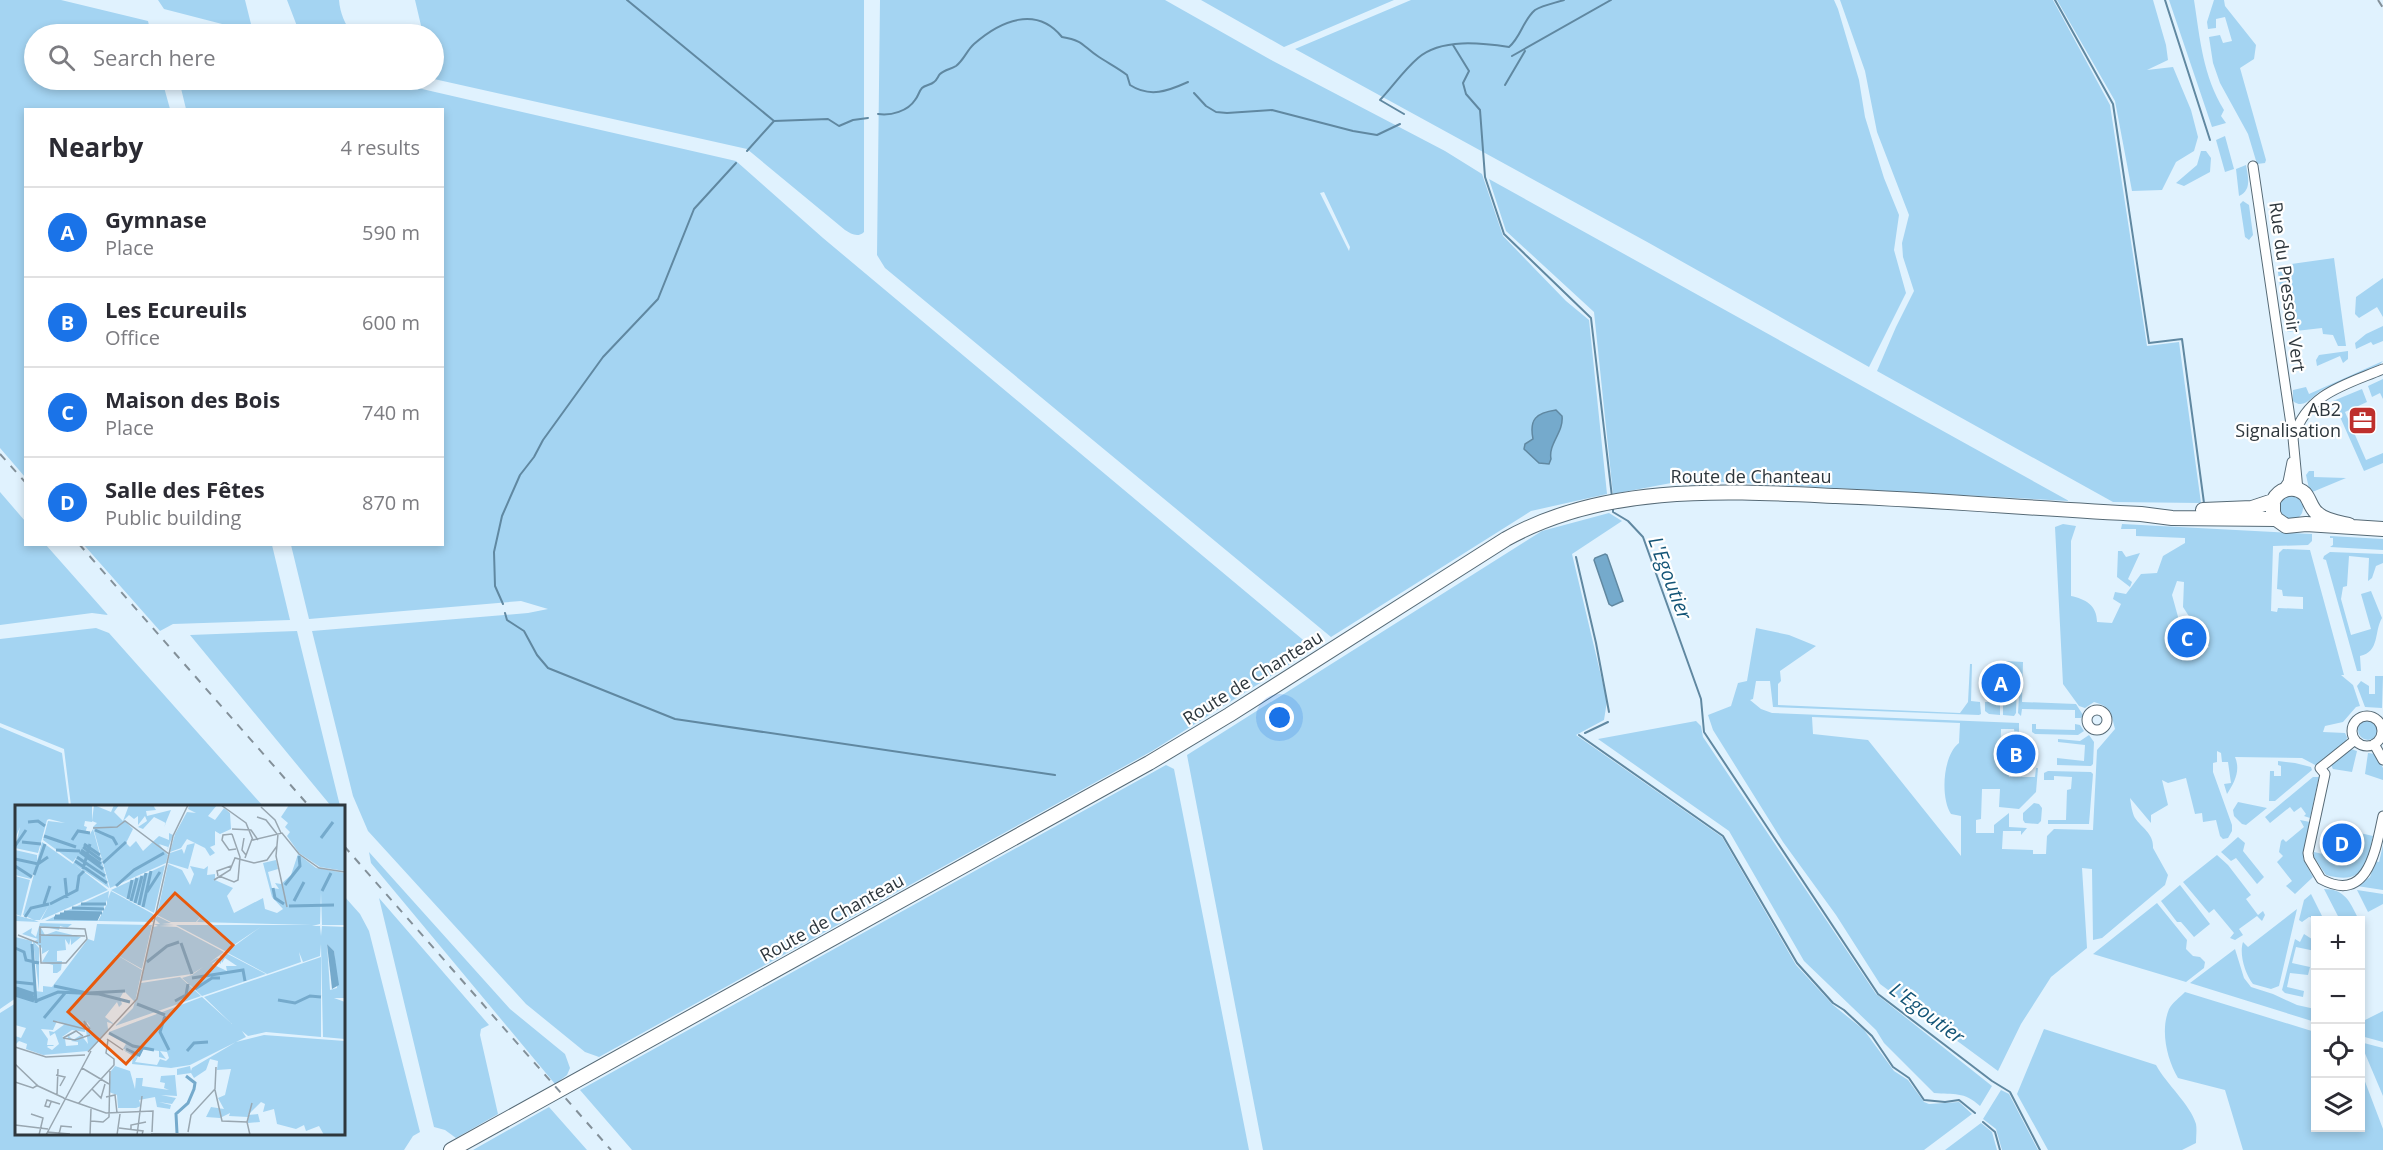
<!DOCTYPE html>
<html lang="en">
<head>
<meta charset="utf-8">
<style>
	:root { --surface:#fff; --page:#f7f7f7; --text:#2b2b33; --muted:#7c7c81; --line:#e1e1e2; --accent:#1a73e8 }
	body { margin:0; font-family:"Open Sans",sans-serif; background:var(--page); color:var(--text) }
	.controls { position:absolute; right:18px; bottom:18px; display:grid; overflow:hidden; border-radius:0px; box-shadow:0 3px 9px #0003 }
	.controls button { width:54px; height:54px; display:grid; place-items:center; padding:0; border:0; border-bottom:2px solid var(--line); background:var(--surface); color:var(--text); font:30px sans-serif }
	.you { position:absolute; left:1280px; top:718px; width:21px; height:21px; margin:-15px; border:4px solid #fff; border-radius:50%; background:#1a73e8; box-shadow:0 0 0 9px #1a73e833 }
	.badge { display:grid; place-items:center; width:39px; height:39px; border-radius:50%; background:var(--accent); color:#fff; font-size:20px; font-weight:700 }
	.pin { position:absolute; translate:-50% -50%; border:3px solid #fff; box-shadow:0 2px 6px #0006 }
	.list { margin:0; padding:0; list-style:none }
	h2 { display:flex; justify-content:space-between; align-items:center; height:78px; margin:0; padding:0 24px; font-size:26px }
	h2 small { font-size:20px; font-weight:400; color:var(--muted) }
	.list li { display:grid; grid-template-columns:39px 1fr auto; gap:18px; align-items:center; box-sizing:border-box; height:90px; padding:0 24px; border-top:2px solid var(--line) }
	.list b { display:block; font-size:22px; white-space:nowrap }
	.list p { margin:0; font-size:20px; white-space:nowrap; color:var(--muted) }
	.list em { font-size:20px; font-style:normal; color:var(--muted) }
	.icon { flex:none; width:33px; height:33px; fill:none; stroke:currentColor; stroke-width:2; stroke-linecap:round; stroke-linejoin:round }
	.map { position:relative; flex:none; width:2383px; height:1150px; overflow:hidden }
	.search { position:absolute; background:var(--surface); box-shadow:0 3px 9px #0003; left:24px; top:24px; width:420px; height:66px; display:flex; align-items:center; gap:15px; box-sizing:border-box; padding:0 21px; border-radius:33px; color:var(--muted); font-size:22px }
	.panel { position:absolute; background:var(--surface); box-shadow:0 3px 9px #0003; left:24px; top:108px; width:420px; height:438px; border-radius:0px }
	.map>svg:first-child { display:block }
	.green { fill:#a4d4f2; fill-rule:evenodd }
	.water { fill:#75aacc; stroke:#6088a1; stroke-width:1.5 }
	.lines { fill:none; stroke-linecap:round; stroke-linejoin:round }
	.stream { stroke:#6088a1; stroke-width:2 }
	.street-casing { stroke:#566a76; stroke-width:11 }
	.secondary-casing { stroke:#566a76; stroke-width:16 }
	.street { stroke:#fff; stroke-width:9 }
	.secondary { stroke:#fff; stroke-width:14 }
	.rail { stroke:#839099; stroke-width:2; stroke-dasharray:8 8; stroke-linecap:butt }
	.labels { text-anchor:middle; stroke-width:4.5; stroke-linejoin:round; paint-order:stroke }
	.street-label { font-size:18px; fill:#2e373d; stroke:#fff }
	.poi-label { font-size:18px; fill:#2e373d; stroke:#fff; text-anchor:end }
	.water-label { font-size:20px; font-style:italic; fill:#145577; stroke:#fff }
	.inset-river { fill:none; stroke:#75aacc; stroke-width:3 }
	.inset-road { fill:none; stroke:#99a7b1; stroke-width:1.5 }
	.view { fill:#e8590c; fill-opacity:0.15; stroke:#e8590c; stroke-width:3 }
	.inset-edge { fill:none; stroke:#2e373d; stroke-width:3 }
</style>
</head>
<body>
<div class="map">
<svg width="2383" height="1150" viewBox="0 0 2383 1150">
	<rect width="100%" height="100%" fill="#e0f2fe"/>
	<path class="green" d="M0 0H61L148 21 151 34H34V80H162L170 109 26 110 25 477 0 448Z
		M158 0H245L253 32 164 9Z
		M287 0H339C340 13 345 25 353 34H300Z
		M415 0H864V232C858 238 851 234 845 230L747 149 434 79V34H423Z
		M880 0H1165L1273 61 1445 151 1482 174 1503 236 1566 301 1589 320 1607 494 1531 511 1331 637 885 268 877 255ZM1324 192 1350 247 1349 251 1320 193Z
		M1201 0H1394L1284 47Z
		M1411 0H1834L1838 9 1859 80 1865 117 1884 178 1899 215 1894 250 1906 293 1869 367 1649 243 1295 49Z
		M1840 0H2053L2110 105 2147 346 2179 342 2201 503 2113 502 1877 371 1896 327 1914 291 1903 257 1902 243 1909 215 1877 132 1865 71Z
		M2057 0H2153L2166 45 2168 60 2147 70 2173 67 2191 110 2198 137 2194 151 2176 162 2162 190 2132 191 2115 101Z
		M2169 0H2194C2200 39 2203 76 2224 110L2221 116 2226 123 2212 127Z
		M2214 0H2224L2225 6 2256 45 2254 59 2240 68 2266 160 2265 163 2257 164 2248 134 2220 83 2213 63 2209 37 2220 35 2223 43 2232 41 2225 17 2216 19V28L2208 29 2207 22Z
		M179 80H383L736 161 823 238 1314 649 1152 751 599 1057 585 1052 526 1004 368 831 353 796 312 631 528 613 548 609 521 601 309 619 291 545 442 544V110L186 109Z
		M2225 136 2234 169 2225 172 2216 140Z
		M2201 151H2206L2211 158 2210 172 2184 186 2176 183 2197 165Z
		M2246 165C2248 177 2252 190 2239 196L2236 169Z
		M1489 179 2069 501 1687 480 1613 494 1594 312 1506 231Z
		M2243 201 2249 205 2253 235 2249 240 2245 237 2240 204Z
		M2334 258 2346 346H2338L2333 335 2323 334 2322 328 2287 332 2277 266Z
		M2383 278V317L2377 307 2359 318 2355 314 2356 297Z
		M2383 326V341L2373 345 2371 342 2356 349 2355 343 2366 334Z
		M2348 351V359L2343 363 2340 356 2317 366 2316 360 2319 355Z
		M2383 361C2373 373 2340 381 2324 389 2313 394 2305 411 2293 401V390L2306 387 2309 394Z
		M2383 379V399L2380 393 2372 397 2368 386Z
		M2362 389 2367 402 2345 412 2366 460 2383 453V463L2364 471 2333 401Z
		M2309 471H2314V477L2346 478 2310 493 2306 475Z
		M0 492 25 521 26 544 46 545 108 615 92 613 0 625Z
		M2279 508a12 12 0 1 1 24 0a12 12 0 1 1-24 0Z
		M1609 513 1622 521 1572 554 1607 701 1604 720 1576 735 1722 837 1796 965 1833 1005 1864 1030 1894 1071 1908 1080 1924 1102 1929 1104 1959 1102 1972 1114 1924 1150H1263L1187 755 1542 531Z
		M2063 524 2076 526 2071 541V596C2085 599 2097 605 2097 622L2112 623 2121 604 2113 599 2115 592 2126 594 2141 574 2157 573 2163 556 2185 543V538L2136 536V529H2121L2122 524 2312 534V541L2308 545 2273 546 2271 611 2277 612 2278 608 2303 609V597L2283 596 2282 590 2277 589 2279 553 2283 549 2310 550 2344 675H2341L2353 685 2360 706 2356 707 2343 722 2325 726 2323 732 2345 733 2347 737 2346 742 2317 766 2302 758 2235 757C2241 771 2234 783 2227 794L2224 784 2231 783 2228 762H2222L2221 753 2217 751V762L2213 763V772L2232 825V831L2228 838 2223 839 2220 836 2216 820 2203 822 2202 813 2195 814 2186 778 2168 783 2162 780 2168 805 2151 815V823L2130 798C2131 804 2132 813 2135 818 2142 828 2154 834 2153 848L2168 875 2165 885 2102 938 2093 940 2092 869 2082 868 2087 948 2051 977 2021 1024 1998 1071 1880 984 1836 915 1783 842 1713 730 1708 715 1731 706 1738 683 1747 681 1756 628 1789 635 1816 646 1780 671 1781 681 1778 684V705L1960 713 1968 702 1970 664H1972L1971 701 1980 702 1981 714 1979 715 1773 707 1770 681H1756L1753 699 1750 700 1761 709 1772 713 2019 723V737L2015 736 2014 729H2001L2000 767 2009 768V777H2035L2036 768H2038L2036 792 2019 809 1999 807 2000 789H1982L1981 819 1976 820V833H1994V825L2009 813V827L2027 828 2021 835V831H2003L2002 849 2033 850V854H2046L2047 836 2054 829 2093 830 2097 750 2115 729C2111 713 2112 707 2094 702L2085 708 2079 706 2063 684 2055 527ZM2177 581 2184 582 2183 607 2209 647 2191 656 2178 652 2166 635 2180 624 2172 595ZM1812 717 1960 723 1959 743C1943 755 1940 797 1951 814L1961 816V856L1868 740 1813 734Z
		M2330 536 2383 539V550L2330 547 2333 545V538H2330Z
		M84 545H272L290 620 173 624 160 631Z
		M2118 551H2122L2126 557 2140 553 2128 579 2132 582 2130 587 2117 577Z
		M2330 552 2383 554V563L2376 566 2372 578 2368 581 2369 558 2349 556 2347 586 2343 587 2341 599 2351 635 2371 629 2361 594 2371 591 2382 618C2374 631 2380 652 2360 656L2361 671H2357L2326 560 2323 559 2324 556Z
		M96 628 109 633 263 806H71L64 749 0 723V639Z
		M297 631 340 806H331L190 635Z
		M2006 661 2023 662 2022 702 2076 704 2083 715 2081 718H2075V710L2022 709 2021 716 2018 713 2020 680H2017L2016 713 2014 716 2003 715V703L2011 702 2012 678H2005Z
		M2375 676H2383L2382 708 2365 707 2357 686 2361 681 2369 686V694H2375Z
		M1989 689H1994L1993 702 2000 703V715L1989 714 1985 711V702H1989Z
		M2358 730a10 10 0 1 1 20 0a10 10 0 1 1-20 0Z
		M1696 721 1701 726 1703 737 1876 994 1992 1086 1980 1106C1964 1091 1954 1095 1934 1093L1884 1043 1876 1030 1804 961 1729 831 1598 739Z
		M2032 724H2036V729L2075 730V724L2080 725 2084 731 2078 735 2035 734 2032 732Z
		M0 727 62 753 69 806H16V998L0 1009Z
		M2089 735 2094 742 2093 764 2091 766 2057 765V758L2084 761 2085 745 2058 742V739L2080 741Z
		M2351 749 2357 751 2352 772 2333 769 2331 765Z
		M2368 753 2376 754 2383 768V780L2365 774Z
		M2278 761 2295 763 2311 767 2312 770 2275 801H2269L2270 771H2274V776H2281V766L2278 765Z
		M1166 765 1174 769 1249 1150H632L580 1090Z
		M2048 771 2091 772 2093 774 2089 824H2048V820H2066L2067 790 2071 789 2072 777 2054 776V780H2044V773Z
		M2313 777H2319L2310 818 2304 816 2306 814 2301 807 2294 812 2290 807 2270 823 2265 817Z
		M2238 802 2267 808 2246 825 2242 824 2234 816 2233 810Z
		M2034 803 2039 804 2042 808 2041 821 2038 824 2025 823 2023 820V813Z
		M2300 820 2310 822 2303 859 2313 877 2295 894 2286 886 2292 881 2277 862 2283 856 2279 852 2281 841 2283 839 2286 842 2304 827Z
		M2360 833 2373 836C2366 867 2363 885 2326 875L2314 857V852L2327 855 2336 866 2352 860Z
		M2238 837 2245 843 2243 851 2264 877 2257 884 2236 858 2231 861 2221 852Z
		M2383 845V890L2357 886 2370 877 2375 861 2379 862Z
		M369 852 510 1009 565 1054 570 1068 567 1075 555 1084 371 863Z
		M2217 855 2228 865 2251 895 2246 899 2258 915 2263 911 2265 915 2262 921 2257 916 2239 929 2243 935 2235 940 2230 938 2234 933 2214 909 2209 913 2183 882Z
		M2180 885 2210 924 2194 937 2181 922H2177L2161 901Z
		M2324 889C2345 889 2350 902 2358 918L2354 920H2340Z
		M2357 890 2383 894V904L2368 912Z
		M2311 894 2324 920 2309 917 2302 922 2299 920 2304 900Z
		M344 896 360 914 369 931 420 1132 413 1136 404 1150H0V1013L16 1003V1134H344Z
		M379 898 489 1025 481 1029 480 1035 498 1114 456 1138 445 1130 434 1127Z
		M2157 903 2187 940 2186 949 2193 956 2200 957 2205 962 2204 968 2186 982 2093 954Z
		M2297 909 2279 986 2271 989 2253 984C2245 974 2239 954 2243 942L2248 947Z
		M2304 934 2315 941V951L2296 947 2292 963 2310 967 2308 975 2290 973 2287 987 2304 991 2303 997 2285 993 2282 990 2295 939 2300 942Z
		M2235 949 2244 978 2251 987 2273 994 2297 1005 2315 1009V1022L2190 983Z
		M2185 992 2315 1032 2316 1128H2360L2361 1071 2383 1129V1150H2243L2225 1090 2178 1078C2167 1059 2160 1031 2169 1009 2172 1003 2180 997 2185 992Z
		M2383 1011V1042L2361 1036V1022Z
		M2044 1029 2156 1065C2167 1085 2190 1104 2196 1124 2197 1130 2196 1137 2196 1143L2182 1150H2048L2017 1094Z
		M2360 1042 2383 1048V1096L2361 1044Z
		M2001 1090 2009 1094 2038 1150H2002L1996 1129 1983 1119Z
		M549 1107 587 1150H473Z
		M1981 1123 1992 1132 1997 1150H1945Z"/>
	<path class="water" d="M1556 410 1562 416C1564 432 1548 444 1551 459L1549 464 1539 463 1524 449 1525 444 1533 439C1529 419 1536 413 1556 410Z
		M1605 554 1607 555 1623 601 1612 606 1609 604 1594 560 1595 558Z"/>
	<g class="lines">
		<path class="stream" d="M627 0 774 121
			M2055 0 2113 104 2149 343 2182 339 2204 503
			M2165 0 2210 140
			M1453 45 1469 71 1463 83 1466 94 1480 110 1485 177 1504 234 1591 318 1612 497
			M1512 56 1611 0
			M1505 85 1525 51
			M1194 93 1206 106 1216 112 1227 113 1272 110 1353 131 1377 135 1400 124
			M878 114C891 116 908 111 915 100 918 97 919 91 922 88 925 85 931 85 934 82 937 80 938 76 940 74 944 70 951 69 956 66 964 60 967 50 974 44 1000 21 1036 5 1062 37 1085 41 1082 46 1099 57 1108 63 1118 68 1127 75L1130 85C1150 98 1168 91 1188 82
			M1404 114 1380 100C1393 86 1404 70 1418 58 1441 38 1482 43 1509 47 1521 37 1523 20 1535 10 1543 5 1555 3 1564 0
			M747 151 774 121 828 119 839 126 853 120 868 118
			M1613 509V512L1628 521 1643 537 1701 699 1704 732 1878 994 1992 1081 2010 1092 2040 1150
			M1576 557 1596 643 1609 712
			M503 604 495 586 494 552 502 516 520 475 534 457 543 440 603 357 658 299 694 209 736 163
			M505 613 507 620 524 631 537 655 548 668 675 719 1055 775
			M1585 733 1608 722
			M1579 735 1723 836 1797 963 1833 1003 1844 1010 1872 1036 1893 1067 1909 1078 1924 1100 1945 1102 1959 1100 1975 1113
			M1983 1122 1995 1132 2000 1150"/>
		<defs>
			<path id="street" d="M2253 166 2293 438 2298 490
				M2294 436C2308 393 2345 385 2383 369
				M2282 491 2288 482 2292 462
				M2087 720a10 10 0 1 1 20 0a10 10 0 1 1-20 0Z
				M2352 731a15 15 0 1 1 30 0a15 15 0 1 1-30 0Z
				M2355 740 2320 768 2325 774 2308 853 2309 859 2321 879C2369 905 2376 847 2383 816
				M2374 744 2383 760"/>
			<path id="secondary" d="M2203 510 2252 508 2273 501
				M2349 525C2340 523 2325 521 2318 514 2311 509 2310 500 2305 494 2294 484 2279 489 2273 501V513L2276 519 2286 526 2306 524 2383 529
				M451 1150 1149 763 1229 715 1506 539C1606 483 1726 491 1836 496 1938 500 2039 509 2141 514L2172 518 2276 519"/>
		</defs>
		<use href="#street" class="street-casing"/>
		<use href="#secondary" class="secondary-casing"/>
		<use href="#street" class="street"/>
		<use href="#secondary" class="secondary"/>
		<path class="rail" d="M2378 0 2383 8
			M0 454 26 483
			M79 544 309 806
			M344 846 611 1150"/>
	</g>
	<defs>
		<symbol id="office-square" viewBox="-11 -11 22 22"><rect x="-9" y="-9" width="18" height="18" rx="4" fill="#be2f2c" stroke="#fff"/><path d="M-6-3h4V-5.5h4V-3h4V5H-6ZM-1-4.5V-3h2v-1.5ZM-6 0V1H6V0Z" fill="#fff"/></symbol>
	</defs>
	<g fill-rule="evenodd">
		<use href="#office-square" x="2346" y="404" width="33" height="33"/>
	</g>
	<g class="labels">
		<g class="street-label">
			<text transform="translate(2287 287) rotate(82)" y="6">Rue du Pressoir Vert</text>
			<text x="1751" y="483">Route de Chanteau</text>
			<text transform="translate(1253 678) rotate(-32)" y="6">Route de Chanteau</text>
			<text transform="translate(832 918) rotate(-29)" y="6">Route de Chanteau</text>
		</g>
		<g class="poi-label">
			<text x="2341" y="416">AB2<tspan x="2341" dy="21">Signalisation</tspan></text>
		</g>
		<g class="water-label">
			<text transform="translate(1670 578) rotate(69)" y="7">L'Egoutier</text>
			<text transform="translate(1927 1013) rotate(37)" y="7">L'Egoutier</text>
		</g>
	</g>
	<g transform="translate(15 805)">
		<rect width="330" height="330" fill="#e0f2fe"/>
		<path d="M0 0H77V17L70 16 69 21 72 22 70 28 75 29 78 24 94 83 59 59 93 85 26 115 34 100 25 115H19L24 117 0 116V110L19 115 8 110 22 58 16 74 0 70V45L22 50V56L27 37 58 59 63 50 58 57 28 35 33 16 50 18 34 14 32 15 23 48 0 43 5 22 0 34ZM79 0 96 7 99 0H104L99 7 108 16 114 0H138L141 5 131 6 132 11 156 5 149 22 151 18 139 12 128 24 123 22 132 16 130 11 123 20V11L119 14 114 10 109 15 118 24 111 38 115 42 121 36 128 46 144 31 154 35V28L158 30 152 46 153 42 144 39 153 50 151 58 95 83 78 22 82 18 77 16ZM174 0H202L193 11 200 15 209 3 215 8 216 24 205 29 200 26V40L195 42 200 48 195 51 190 43 172 34 166 43 155 47 160 29 172 7 181 8 173 4ZM274 0H330V66L305 62 284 48 272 31 275 27 270 22 273 18 266 12ZM180 38 173 64 153 58 155 48 167 44 169 49 172 40ZM283 49 301 63 330 68V120H307L306 87 305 119 297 121H305L306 131 307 121 330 122V193H319L330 197V234L308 232 306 139 305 151 288 157 284 147 286 157 252 169 211 147 247 121 210 146 161 120H297L182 117 188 109 181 117H156L142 110 153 59 167 65 175 80 179 69 175 61 189 64 193 61 192 70 200 69V75L218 83 212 91 219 108 248 93 250 104 262 108 268 104 257 92 248 58 261 55 263 64 253 67 257 83 264 84 260 78 266 79 276 70ZM312 139 319 146 322 176V183L315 185ZM150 60 139 108 96 85ZM0 71 15 75 6 111 0 109ZM94 86 93 94 96 86 138 109V117L83 116 92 99V95L82 116H30ZM142 111 156 118 147 119 159 120 144 121 162 122 209 147 194 158 202 153 206 154V159L201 156 197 159 212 166 211 161H222L210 153 207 158 205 151 211 148 251 169 187 191 167 173 177 170 188 162 177 169 126 176 138 122 143 121 139 119H145L140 114ZM25 118 57 119 52 123 45 121 44 125 25 121 30 130 41 126 66 132 56 140V133L54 140 50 134 51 145 42 146V156H47L46 165 42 168H38V160L27 157 34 145 27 149V143L19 137 24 143V186L18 137 23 134 7 129 17 123 16 128 21 132ZM82 119 137 120 127 164 95 146 127 165 120 197 109 186 105 193 107 199 104 202 102 197 90 212 99 219 92 217 93 224 96 222 73 246 28 250 11 244 12 239 4 236 0 240V231L6 233 11 223 0 220V132L17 136 20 186 28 187V181L37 182 73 134 79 136ZM42 216 50 219 39 227 34 226 35 231 40 228 44 239 37 245 32 242 33 241H38L39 240H32L33 234 26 224 38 225ZM72 217 75 221 71 225 73 239 66 230 56 236 63 237V240L51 241 50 234H57L54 231 61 227 52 230 53 233 47 232 57 225 70 227ZM306 152V232L251 227 233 231 227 226 231 232 175 260 156 263 117 259 118 251 108 245 124 250 125 248 108 244 112 237 94 227 187 192 217 219 189 192ZM128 244 144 246V252L151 254 145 246 152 247 154 253 151 256 145 254 142 260 120 257 124 250 125 251 133 252 125 251ZM165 172 186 191 100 221 118 203 126 178ZM249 230 330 236V330H309L304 321 291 326 289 320 281 324 262 319 259 304 248 307 250 299 246 297 233 310 243 309 245 317 233 318V312L214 311 215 308 205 313 191 312 196 302 209 304 203 293 210 290 216 264 202 265 203 256 195 254 191 265 179 273 176 268 162 270V264L175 261 176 266 177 263 221 237ZM100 261 115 266 120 284 121 273H128L127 281 154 285 149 283 150 278 145 277 146 271 160 270 162 291 146 290 161 293 157 299 144 297 156 300 155 304 142 302 140 292 124 295 126 301 121 303H103L102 290 94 287 96 266Z" fill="#a4d4f2" fill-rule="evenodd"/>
		<path d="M312 139 319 146 324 180 317 184Z" fill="#75aacc"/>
		<path class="inset-river" d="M13 17 23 16 30 21M80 25 98 33 102 40M29 31 61 42M306 33 318 17M57 35 63 26 75 28M7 37 26 39M69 39 85 50M0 41 11 25M68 42 86 55M41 45 65 46M66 45 86 59M65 47 88 64M62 52 90 71M0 54 23 59 33 52M60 56 92 78M88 58 111 37M0 61 17 72M68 64 75 39M19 70 30 39M50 73 52 93M270 80 285 61 284 51M101 81 119 65 149 48M258 83 260 93 269 99M307 86 316 68M132 87 145 67M113 94 117 75M116 96 122 73M279 96 289 77M120 98 127 71M29 99 35 81M35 99 62 85 64 71 69 66M66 99H91M124 100 131 68M274 101 319 100M128 102 136 66M57 103 89 104M49 107 87 108M45 109 85 110M40 111 84 112M10 112 16 103 34 99M39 113 83 114M166 138 177 169M17 139 21 198M0 143 9 147 11 155 24 158M132 157 152 141 164 137M177 173 228 165 230 176M0 177 19 179M39 181 72 188M1 183 19 189M180 184 197 173H205M0 185 19 192M0 188 20 194M73 188 110 186M0 190 19 196M263 195 280 198 295 191 306 192M21 196 43 187 84 189 115 197M160 196 171 190 173 179M122 199 150 210M150 211 145 227 154 245M29 213 50 188M94 228 118 241 139 245M111 244 124 250 127 244M172 246 179 238 193 237M162 328 161 309 173 298 179 284 180 278 171 271"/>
		<path class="inset-road" d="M206 0 231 18 238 35 267 28 284 49 304 63 330 67M246 2 260 15 266 28M242 12 251 15 262 29M78 23 102 22 110 16 154 49M217 24 236 25 243 35M217 29 208 30 207 35 214 45 221 44M263 29 261 51 272 102M229 33 227 45 231 50M230 53 237 34M203 71 202 66 216 61M204 71 219 77 223 75 225 52 217 29M199 75 215 65 220 53 239 58 252 55 262 41M3 130 23 138M24 130 70 131M25 138V122L70 124 72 134 51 158H26L25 140M38 216 74 225M71 224 69 216 75 224M48 233 60 235 75 230M48 233 61 226 68 231M92 234 108 245M0 242 31 252 70 250M73 247 122 194 158 31 173 0M0 259 23 281 49 293M67 263 94 279M41 270 50 272 45 281M0 277 18 283 23 280M77 284 86 293 90 279M200 285 207 316 232 317M42 289 43 264M91 292 100 290 102 308M48 293 91 308 138 306 137 327M36 297 34 302 30 301 32 295 45 299M63 299 99 260V254L91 248 93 235M16 309 28 313 24 330M76 316 88 317 94 312 95 266M0 320 33 324M104 323 128 326 127 330M116 325V320L131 317M32 327 55 329M173 327 176 310 200 284 201 262M44 329 46 321 57 322M136 329 206 330M31 330 76 246M75 330 76 304M102 330 105 309M122 330 127 291M235 330 232 317 237 298"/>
		<path class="view" d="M160 88 218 140 111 259 53 207Z"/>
		<rect width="330" height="330" class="inset-edge"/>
	</g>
</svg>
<div class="controls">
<button>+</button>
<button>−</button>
<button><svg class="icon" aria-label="locate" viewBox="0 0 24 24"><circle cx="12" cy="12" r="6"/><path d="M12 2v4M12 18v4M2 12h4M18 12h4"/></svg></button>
<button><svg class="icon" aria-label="layers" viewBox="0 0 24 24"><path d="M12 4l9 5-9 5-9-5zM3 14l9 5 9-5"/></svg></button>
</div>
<div class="you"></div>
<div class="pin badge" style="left:2001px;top:683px">A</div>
<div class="pin badge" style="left:2016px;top:754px">B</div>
<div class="pin badge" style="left:2187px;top:638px">C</div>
<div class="pin badge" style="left:2342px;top:843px">D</div>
<div class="search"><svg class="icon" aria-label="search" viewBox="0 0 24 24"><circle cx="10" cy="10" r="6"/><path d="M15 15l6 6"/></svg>Search here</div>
<section class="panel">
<h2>Nearby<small>4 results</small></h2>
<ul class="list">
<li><span class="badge">A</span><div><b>Gymnase</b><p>Place</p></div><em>590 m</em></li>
<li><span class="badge">B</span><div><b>Les Ecureuils</b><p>Office</p></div><em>600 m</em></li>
<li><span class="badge">C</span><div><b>Maison des Bois</b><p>Place</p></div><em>740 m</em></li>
<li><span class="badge">D</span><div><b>Salle des Fêtes</b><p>Public building</p></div><em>870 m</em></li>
</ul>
</section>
</div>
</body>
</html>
